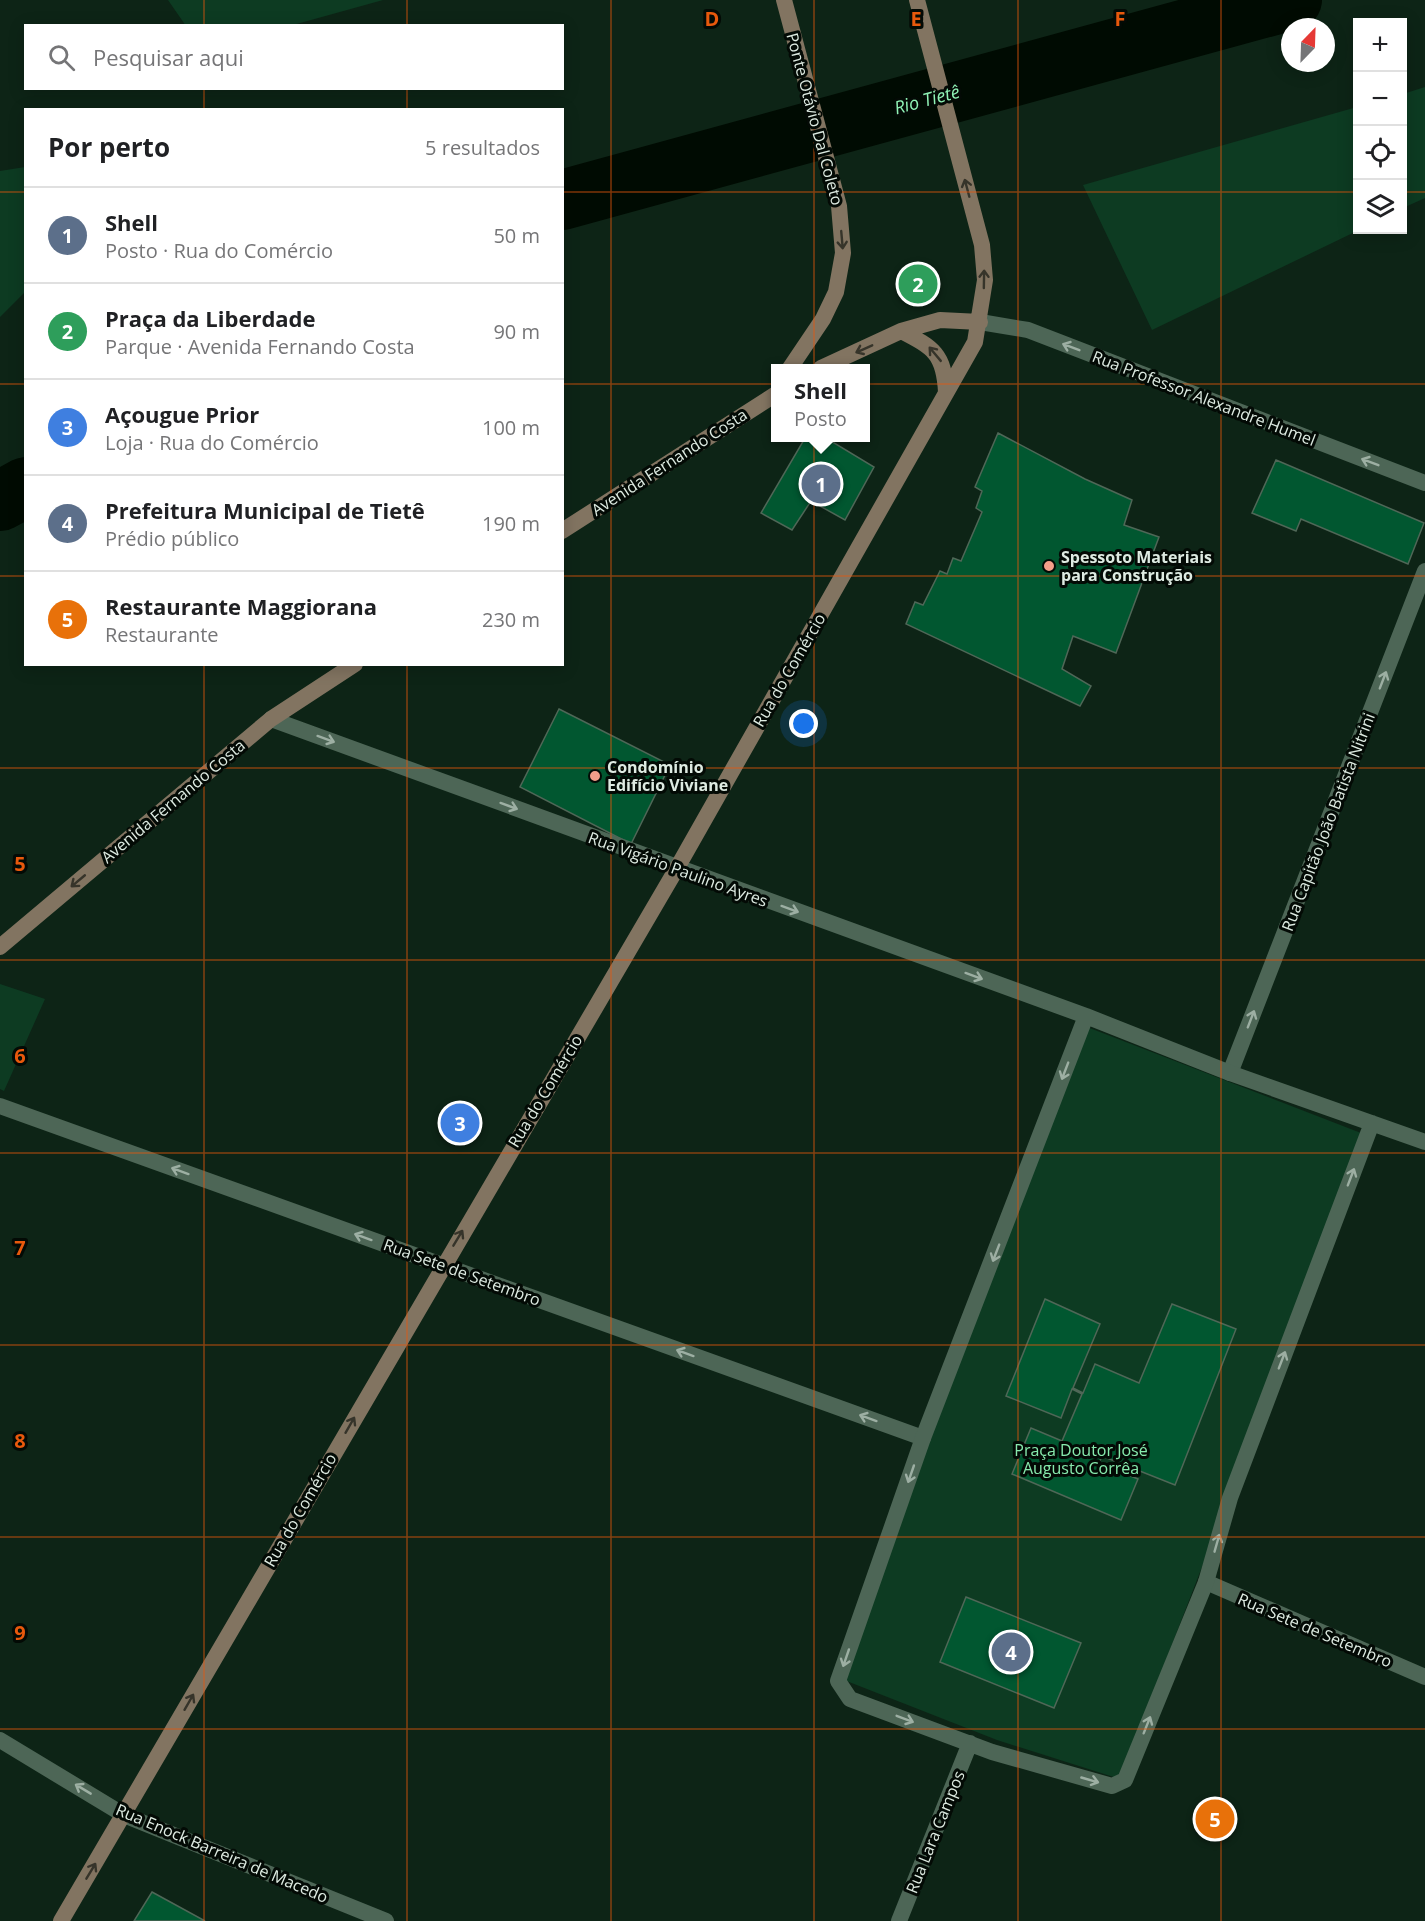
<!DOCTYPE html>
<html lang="pt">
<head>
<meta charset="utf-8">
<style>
	:root { --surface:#fff; --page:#f2f2f2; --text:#202124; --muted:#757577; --line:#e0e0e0; --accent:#7f5951 }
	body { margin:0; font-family:"Open Sans",sans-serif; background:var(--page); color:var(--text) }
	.controls { position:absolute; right:18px; top:18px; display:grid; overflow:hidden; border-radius:0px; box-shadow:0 3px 15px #0003 }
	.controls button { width:54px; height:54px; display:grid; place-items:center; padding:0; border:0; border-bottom:2px solid var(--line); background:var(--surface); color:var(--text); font:30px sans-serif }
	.compass { position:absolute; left:1281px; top:18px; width:54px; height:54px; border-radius:50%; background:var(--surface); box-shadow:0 3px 15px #0003; rotate:23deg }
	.you { position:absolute; left:804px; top:724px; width:21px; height:21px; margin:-15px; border:4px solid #fff; border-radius:50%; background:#1a73e8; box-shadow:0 0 0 9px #1a73e833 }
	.badge { display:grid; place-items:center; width:39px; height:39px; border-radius:50%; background:var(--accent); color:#fff; font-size:20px; font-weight:700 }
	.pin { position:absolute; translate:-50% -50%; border:3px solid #fff; box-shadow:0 2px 6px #0006 }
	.popup { position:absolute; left:771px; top:364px; width:99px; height:78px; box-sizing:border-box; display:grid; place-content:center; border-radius:0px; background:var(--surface); filter:drop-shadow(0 2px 4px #0005); font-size:20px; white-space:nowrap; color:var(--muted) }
	.popup b { font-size:22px; color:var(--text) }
	.popup::after { content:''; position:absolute; left:50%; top:100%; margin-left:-12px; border:12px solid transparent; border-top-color:var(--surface) }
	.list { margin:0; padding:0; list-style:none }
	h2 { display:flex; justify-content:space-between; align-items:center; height:78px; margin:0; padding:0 24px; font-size:26px }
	h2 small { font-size:20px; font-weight:400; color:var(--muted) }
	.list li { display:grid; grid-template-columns:39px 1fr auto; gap:18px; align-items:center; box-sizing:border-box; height:96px; padding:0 24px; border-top:2px solid var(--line) }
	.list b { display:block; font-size:22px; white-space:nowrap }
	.list p { margin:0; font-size:20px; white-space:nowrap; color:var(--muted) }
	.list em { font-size:20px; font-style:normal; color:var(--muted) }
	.icon { flex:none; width:33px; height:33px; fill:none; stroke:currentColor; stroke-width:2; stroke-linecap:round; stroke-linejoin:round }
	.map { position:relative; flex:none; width:1425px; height:1921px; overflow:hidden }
	.search { position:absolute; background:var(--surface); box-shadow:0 3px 15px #0003; left:24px; top:24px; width:540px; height:66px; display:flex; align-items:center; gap:15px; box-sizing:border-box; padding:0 21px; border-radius:0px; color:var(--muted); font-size:22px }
	.panel { position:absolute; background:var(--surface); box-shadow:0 3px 15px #0003; left:24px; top:108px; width:540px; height:558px; border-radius:0px }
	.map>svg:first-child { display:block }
	.green { fill:#0d3b22 }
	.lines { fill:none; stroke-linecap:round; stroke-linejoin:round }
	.river { stroke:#000b02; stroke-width:60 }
	.building { fill:#015730; stroke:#4f6757; stroke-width:1.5 }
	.minor { stroke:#4d6656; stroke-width:16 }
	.tertiary { stroke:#4d6656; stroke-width:16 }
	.secondary { stroke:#827461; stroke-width:16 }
	.oneway { stroke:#36342a }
	.oneway2 { stroke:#9dafa3 }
	.grid { fill:none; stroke:#e8590c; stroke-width:1.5; stroke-opacity:0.55 }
	.poi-dot { fill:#f49e89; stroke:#030a05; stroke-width:2 }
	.labels { text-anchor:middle; stroke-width:6; stroke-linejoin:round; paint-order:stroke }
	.street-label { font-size:16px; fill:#deebe2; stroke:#030a05 }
	.poi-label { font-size:16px; font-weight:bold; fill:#deebe2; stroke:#030a05; text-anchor:start }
	.park-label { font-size:16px; fill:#87eaad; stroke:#030a05 }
	.water-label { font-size:18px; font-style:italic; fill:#90f3b6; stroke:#030a05 }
	.grid-label { font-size:20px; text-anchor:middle; font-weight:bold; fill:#e8590c; stroke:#030a05; stroke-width:6; stroke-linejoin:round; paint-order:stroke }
</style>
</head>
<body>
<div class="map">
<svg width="1425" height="1921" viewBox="0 0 1425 1921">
	<rect width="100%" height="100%" fill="#0d2416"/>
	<path class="green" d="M168 0H383L293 25 186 26Z
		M1425 87V198L1403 208V94Z
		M1357 107 1359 230 1152 330 1083 185Z
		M25 167V292L0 317V171Z
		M0 984 45 999 4 1091 0 1089Z
		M1087 1027 1361 1133 1229 1497 1120 1779 997 1740 844 1680 937 1412Z"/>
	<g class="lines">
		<path class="river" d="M562 200 1292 0
			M0 501 26 487"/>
	</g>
	<path class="building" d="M998 433 1085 479 1132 500 1124 525 1159 537 1116 653 1073 636 1062 669 1091 686 1080 706 906 624 915 602 923 605 940 571 947 574 953 558 961 561 982 512 976 508 982 491 975 487Z
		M805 438H826L874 467 845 520 811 501 792 530 761 513Z
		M1276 460 1424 523 1408 564 1301 519 1296 531 1252 513Z
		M559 709 670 765 631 844 520 787Z
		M1045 1299 1100 1324 1073 1388 1083 1393 1095 1364 1139 1383 1172 1304 1236 1329 1175 1485 1102 1456 1099 1463 1138 1479 1121 1520 1012 1474 1031 1428 1062 1441 1082 1394 1072 1389 1061 1418 1006 1396Z
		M966 1597 1081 1643 1054 1708 940 1662Z
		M152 1892 205 1921H134Z"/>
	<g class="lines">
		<path class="minor" d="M980 322 1028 330 1425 483
			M1230 1073 1425 571
			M0 1106 923 1438
			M1206 1582 1425 1677
			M0 1740 124 1815 386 1921"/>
		<path class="tertiary" d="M271 719 1086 1016 1230 1073 1425 1142
			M1086 1016 923 1438 838 1681 850 1699 992 1752 1112 1786 1125 1780 1206 1582 1230 1498 1372 1123
			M899 1921 970 1743"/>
		<path class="secondary" d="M784 0 839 206 843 253 836 292 823 319 790 368
			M901 331C934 348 944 354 946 392
			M821 368 901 331 940 320 980 322
			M562 531 776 394
			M0 947 271 719 355 664
			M61 1921 677 868 975 342 985 280 982 245 917 0"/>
	</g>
	<defs><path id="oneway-shaft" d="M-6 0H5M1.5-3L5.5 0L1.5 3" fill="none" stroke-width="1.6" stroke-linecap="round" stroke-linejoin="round" transform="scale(1.5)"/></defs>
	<g class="oneway">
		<use href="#oneway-shaft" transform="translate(967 188) rotate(-105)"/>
		<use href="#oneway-shaft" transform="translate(842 240) rotate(85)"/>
		<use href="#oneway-shaft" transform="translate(984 279) rotate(-89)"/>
		<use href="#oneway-shaft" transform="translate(864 349) rotate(156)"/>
		<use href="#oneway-shaft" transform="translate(935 354) rotate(-130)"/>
		<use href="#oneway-shaft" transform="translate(78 881) rotate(140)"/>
		<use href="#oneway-shaft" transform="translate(458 1238) rotate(-59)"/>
		<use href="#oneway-shaft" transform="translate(350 1425) rotate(-60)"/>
		<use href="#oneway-shaft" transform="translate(189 1702) rotate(-60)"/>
		<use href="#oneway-shaft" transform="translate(91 1871) rotate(-59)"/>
	</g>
	<g class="oneway2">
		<use href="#oneway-shaft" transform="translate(1071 347) rotate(-159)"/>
		<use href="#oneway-shaft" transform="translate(1370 462) rotate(-159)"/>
		<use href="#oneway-shaft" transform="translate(1383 680) rotate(-69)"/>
		<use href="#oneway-shaft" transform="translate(326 739) rotate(20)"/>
		<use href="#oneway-shaft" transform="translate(509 806) rotate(20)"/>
		<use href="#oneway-shaft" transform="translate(790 909) rotate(20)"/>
		<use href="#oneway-shaft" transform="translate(974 976) rotate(20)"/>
		<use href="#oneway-shaft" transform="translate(1251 1019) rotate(-69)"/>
		<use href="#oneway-shaft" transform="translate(1065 1071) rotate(111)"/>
		<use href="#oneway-shaft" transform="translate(180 1171) rotate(-160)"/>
		<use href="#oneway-shaft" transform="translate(1351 1177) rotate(-69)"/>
		<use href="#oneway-shaft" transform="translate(363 1237) rotate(-160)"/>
		<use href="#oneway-shaft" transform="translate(996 1253) rotate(111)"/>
		<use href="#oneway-shaft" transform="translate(685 1353) rotate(-160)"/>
		<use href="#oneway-shaft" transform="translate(1282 1360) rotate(-69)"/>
		<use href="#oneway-shaft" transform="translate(868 1418) rotate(-160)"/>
		<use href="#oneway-shaft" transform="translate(911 1474) rotate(109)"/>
		<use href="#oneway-shaft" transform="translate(1217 1543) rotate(-74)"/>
		<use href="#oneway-shaft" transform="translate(846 1658) rotate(109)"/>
		<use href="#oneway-shaft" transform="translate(905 1719) rotate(21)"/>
		<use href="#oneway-shaft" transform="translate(1147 1725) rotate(-68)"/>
		<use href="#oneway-shaft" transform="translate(1090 1780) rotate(16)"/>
		<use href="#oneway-shaft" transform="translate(83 1789) rotate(-149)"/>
	</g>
	<path class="grid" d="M204 0V26M407 0V26M611 0V1921M814 0V1921M1018 0V1921M1221 0V1921M204 88V110M407 88V110M0 192H26M562 192H1358M1402 192H1425M0 384H26M562 384H1425M0 576H26M562 576H1425M204 664V1921M407 664V1921M0 768H1425M0 960H1425M0 1153H1425M0 1345H1425M0 1537H1425M0 1729H1425"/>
	<g class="poi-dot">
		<circle cx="1049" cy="566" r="6"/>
		<circle cx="595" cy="776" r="6"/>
	</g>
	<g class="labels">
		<g class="street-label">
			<text transform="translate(815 119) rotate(75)" y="6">Ponte Otávio Dal Coleto</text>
			<text transform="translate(1204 398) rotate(21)" y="6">Rua Professor Alexandre Humel</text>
			<text transform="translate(669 462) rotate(-33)" y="6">Avenida Fernando Costa</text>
			<text transform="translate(789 670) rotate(-60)" y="6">Rua do Comércio</text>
			<text transform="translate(173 801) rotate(-40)" y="6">Avenida Fernando Costa</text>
			<text transform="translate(1328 822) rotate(-69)" y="6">Rua Capitão João Batista Nitrini</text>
			<text transform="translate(678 869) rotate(20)" y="6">Rua Vigário Paulino Ayres</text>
			<text transform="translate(545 1091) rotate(-59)" y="6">Rua do Comércio</text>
			<text transform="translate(462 1272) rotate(20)" y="6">Rua Sete de Setembro</text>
			<text transform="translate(300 1510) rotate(-60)" y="6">Rua do Comércio</text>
			<text transform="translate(1315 1630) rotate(23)" y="6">Rua Sete de Setembro</text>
			<text transform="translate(935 1832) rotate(-68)" y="6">Rua Lara Campos</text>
			<text transform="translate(222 1853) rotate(23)" y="6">Rua Enock Barreira de Macedo</text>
		</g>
		<g class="poi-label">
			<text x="1061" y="563">Spessoto Materiais<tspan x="1061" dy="18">para Construção</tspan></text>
			<text x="607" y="773">Condomínio<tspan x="607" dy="18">Edifício Viviane</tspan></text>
		</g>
		<g class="park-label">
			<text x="1081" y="1456">Praça Doutor José<tspan x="1081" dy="18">Augusto Corrêa</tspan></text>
		</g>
		<g class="water-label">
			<text transform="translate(927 100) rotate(-15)" y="6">Rio Tietê</text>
		</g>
	</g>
	<g class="grid-label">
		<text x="712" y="26">D</text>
		<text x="916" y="26">E</text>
		<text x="1120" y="26">F</text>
		<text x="20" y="871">5</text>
		<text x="20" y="1063">6</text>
		<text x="20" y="1255">7</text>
		<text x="20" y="1448">8</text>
		<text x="20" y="1640">9</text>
	</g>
</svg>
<div class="controls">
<button>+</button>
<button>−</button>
<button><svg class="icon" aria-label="locate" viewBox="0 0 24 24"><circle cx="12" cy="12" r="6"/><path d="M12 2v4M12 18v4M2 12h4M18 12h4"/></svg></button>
<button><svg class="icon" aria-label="layers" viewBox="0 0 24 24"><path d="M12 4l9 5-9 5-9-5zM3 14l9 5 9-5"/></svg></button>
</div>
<svg class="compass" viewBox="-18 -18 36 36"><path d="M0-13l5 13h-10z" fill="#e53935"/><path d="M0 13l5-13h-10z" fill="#757577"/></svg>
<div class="you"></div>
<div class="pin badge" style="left:821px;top:484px;background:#5c6f8a">1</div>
<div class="popup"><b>Shell</b>Posto</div>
<div class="pin badge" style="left:918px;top:284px;background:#2e9e5b">2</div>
<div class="pin badge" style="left:460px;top:1123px;background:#3f7fe0">3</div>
<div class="pin badge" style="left:1011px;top:1652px;background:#5c6f8a">4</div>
<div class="pin badge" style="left:1215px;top:1819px;background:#e8710a">5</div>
<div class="search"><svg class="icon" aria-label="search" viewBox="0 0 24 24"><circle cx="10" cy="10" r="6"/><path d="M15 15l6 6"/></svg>Pesquisar aqui</div>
<section class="panel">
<h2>Por perto<small>5 resultados</small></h2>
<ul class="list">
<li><span class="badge" style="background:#5c6f8a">1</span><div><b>Shell</b><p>Posto · Rua do Comércio</p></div><em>50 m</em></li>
<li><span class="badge" style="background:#2e9e5b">2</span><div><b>Praça da Liberdade</b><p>Parque · Avenida Fernando Costa</p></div><em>90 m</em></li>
<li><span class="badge" style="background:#3f7fe0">3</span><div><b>Açougue Prior</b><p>Loja · Rua do Comércio</p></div><em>100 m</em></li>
<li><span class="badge" style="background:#5c6f8a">4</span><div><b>Prefeitura Municipal de Tietê</b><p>Prédio público</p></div><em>190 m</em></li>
<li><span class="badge" style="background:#e8710a">5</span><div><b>Restaurante Maggiorana</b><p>Restaurante</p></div><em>230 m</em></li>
</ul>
</section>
</div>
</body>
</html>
